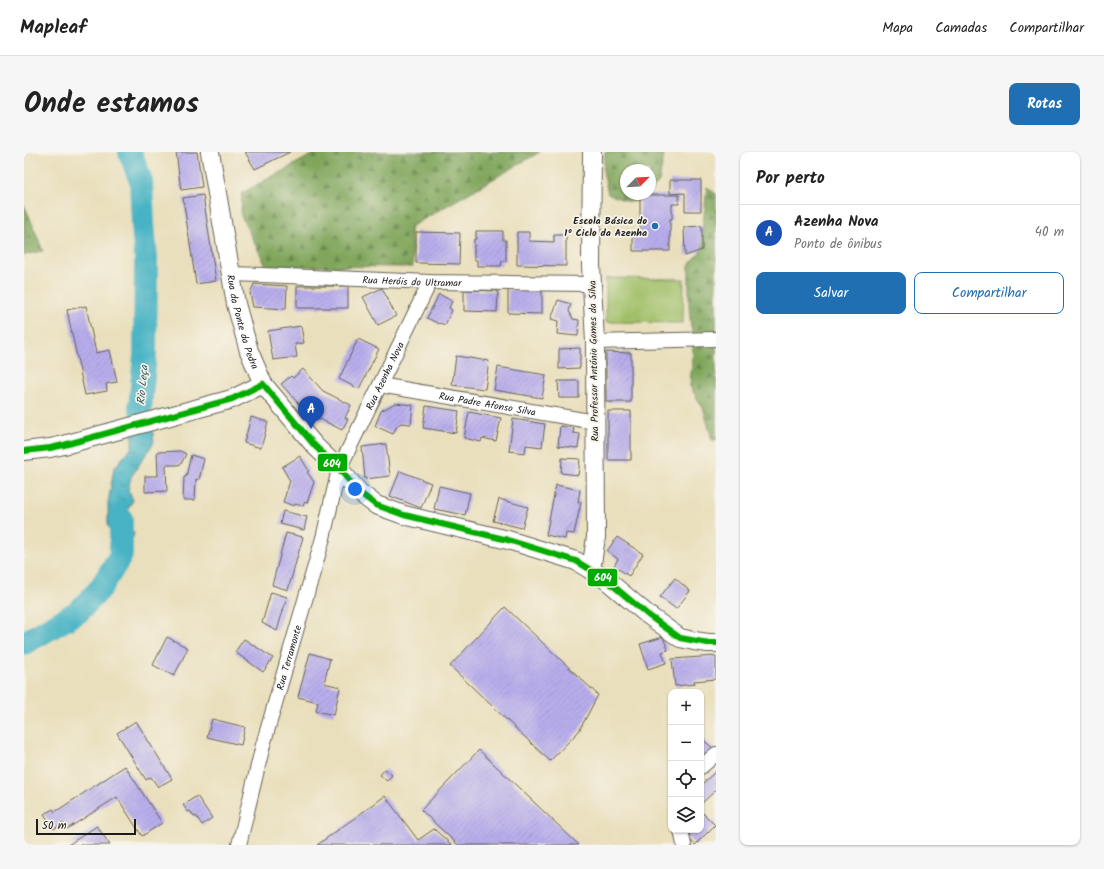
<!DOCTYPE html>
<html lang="pt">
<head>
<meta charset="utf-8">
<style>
	:root { --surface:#fff; --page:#f6f6f6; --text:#222; --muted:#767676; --line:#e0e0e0; --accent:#1f6fb2 }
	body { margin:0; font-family:Kalam,sans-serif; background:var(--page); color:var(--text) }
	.controls { position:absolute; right:12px; bottom:12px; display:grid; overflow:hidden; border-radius:8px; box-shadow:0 1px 3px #0004 }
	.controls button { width:36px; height:36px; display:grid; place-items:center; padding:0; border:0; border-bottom:1px solid var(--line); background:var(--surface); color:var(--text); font:20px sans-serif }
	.compass { position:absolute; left:596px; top:12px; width:36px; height:36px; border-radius:50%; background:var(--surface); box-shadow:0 1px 3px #0004; rotate:66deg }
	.scale { position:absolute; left:12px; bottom:10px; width:100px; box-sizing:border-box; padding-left:4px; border:2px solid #1c1c1c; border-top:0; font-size:11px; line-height:14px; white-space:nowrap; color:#1c1c1c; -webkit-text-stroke:3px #f7f3e8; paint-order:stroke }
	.you { position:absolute; left:331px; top:337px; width:14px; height:14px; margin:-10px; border:3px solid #fff; border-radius:50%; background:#1a73e8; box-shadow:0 0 0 6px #1a73e833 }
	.badge { display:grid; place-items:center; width:26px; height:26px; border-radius:50%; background:var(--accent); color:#fff; font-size:13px; font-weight:700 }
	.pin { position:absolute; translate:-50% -33px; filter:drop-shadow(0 1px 2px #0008) }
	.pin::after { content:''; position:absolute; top:21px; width:14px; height:12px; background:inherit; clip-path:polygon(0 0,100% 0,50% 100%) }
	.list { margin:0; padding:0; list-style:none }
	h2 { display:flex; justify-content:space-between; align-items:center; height:52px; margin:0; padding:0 16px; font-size:17px }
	h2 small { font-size:13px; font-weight:400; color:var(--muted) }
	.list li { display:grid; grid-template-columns:26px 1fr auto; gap:12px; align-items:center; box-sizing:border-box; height:56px; padding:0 16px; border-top:1px solid var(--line) }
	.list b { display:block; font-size:15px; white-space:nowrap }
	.list p { margin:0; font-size:13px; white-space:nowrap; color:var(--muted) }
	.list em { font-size:13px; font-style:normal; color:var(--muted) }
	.actions { display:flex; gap:8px; padding:12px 16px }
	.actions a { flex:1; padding:9px 0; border:1px solid var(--accent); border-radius:8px; text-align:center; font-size:14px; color:var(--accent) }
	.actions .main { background:var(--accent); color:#fff }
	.icon { flex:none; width:22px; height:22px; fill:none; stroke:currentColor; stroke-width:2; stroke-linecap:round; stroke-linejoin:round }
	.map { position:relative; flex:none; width:692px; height:693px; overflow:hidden; border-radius:8px }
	header { display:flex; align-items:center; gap:24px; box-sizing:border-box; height:56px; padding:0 20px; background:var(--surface); border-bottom:1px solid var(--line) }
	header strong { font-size:19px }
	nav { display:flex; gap:22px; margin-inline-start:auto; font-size:14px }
	.intro { display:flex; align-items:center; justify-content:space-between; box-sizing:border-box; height:96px; padding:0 24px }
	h1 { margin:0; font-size:28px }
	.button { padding:10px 18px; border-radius:8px; background:var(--accent); color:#fff; font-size:14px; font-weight:700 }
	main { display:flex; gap:24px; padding:0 24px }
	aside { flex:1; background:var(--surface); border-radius:8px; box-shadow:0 1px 3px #0004 }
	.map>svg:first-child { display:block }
	.grass { fill:#a0bf67; stroke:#5e6e42 }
	.forest { fill:url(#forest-firs); stroke:#4e613c }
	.water { fill:url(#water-ripples); stroke:#326870 }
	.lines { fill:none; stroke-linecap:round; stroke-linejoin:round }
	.river { stroke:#47b3c4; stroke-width:24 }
	.building { fill:url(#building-hatch) }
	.minor-casing { stroke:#646054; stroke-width:16 }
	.tertiary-casing { stroke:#646054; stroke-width:20 }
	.minor { stroke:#fff; stroke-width:14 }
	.tertiary { stroke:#fff; stroke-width:18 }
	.bus-1-casing { stroke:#f7f3e8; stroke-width:9 }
	.bus-1 { stroke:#00ac00; stroke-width:6 }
	.poi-dot { fill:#1f6fb2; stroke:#f7f3e8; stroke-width:1.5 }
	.labels { text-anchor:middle; stroke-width:3.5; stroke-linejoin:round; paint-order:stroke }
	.poi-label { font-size:10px; font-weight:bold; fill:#1c1c1c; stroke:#f7f3e8; text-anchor:end }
	.street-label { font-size:10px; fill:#1c1c1c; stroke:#f7f3e8 }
	.water-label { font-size:11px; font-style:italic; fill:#2d585f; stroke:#f7f3e8 }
	.line-badge { stroke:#f7f3e8; stroke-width:1.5 }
	.badge-label { font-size:11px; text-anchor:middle; font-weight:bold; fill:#fff }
</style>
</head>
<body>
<header>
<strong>Mapleaf</strong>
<nav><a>Mapa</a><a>Camadas</a><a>Compartilhar</a></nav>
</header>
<div class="intro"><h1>Onde estamos</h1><a class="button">Rotas</a></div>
<main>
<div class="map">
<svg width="692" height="693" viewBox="0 0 692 693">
	<defs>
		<pattern id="forest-firs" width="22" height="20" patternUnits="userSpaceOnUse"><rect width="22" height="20" fill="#80a65c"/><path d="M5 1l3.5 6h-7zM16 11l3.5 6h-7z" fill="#68864b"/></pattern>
		<pattern id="water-ripples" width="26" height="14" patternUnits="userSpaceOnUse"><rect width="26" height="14" fill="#47b3c4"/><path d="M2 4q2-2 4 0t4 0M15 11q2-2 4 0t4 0" fill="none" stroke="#3a919e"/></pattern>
		<pattern id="building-hatch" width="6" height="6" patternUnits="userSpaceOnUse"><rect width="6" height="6" fill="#b8adec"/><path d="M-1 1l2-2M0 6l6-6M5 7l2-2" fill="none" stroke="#9e94ca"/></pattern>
	</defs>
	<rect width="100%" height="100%" fill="#f7f3e8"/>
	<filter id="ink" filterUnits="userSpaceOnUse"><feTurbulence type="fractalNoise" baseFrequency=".025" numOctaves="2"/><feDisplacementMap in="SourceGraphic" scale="8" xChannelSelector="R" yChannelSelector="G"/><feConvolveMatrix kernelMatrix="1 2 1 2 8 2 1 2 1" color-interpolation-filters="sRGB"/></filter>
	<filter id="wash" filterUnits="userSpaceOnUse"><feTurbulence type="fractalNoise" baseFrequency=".012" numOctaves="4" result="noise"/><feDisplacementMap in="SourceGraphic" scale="16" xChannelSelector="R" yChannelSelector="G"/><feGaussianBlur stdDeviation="0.9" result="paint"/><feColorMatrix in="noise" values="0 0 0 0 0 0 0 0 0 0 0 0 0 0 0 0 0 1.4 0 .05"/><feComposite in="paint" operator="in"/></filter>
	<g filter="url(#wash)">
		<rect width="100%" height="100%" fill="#e9dfbc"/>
		<path class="grass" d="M582 126 660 127 659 171 582 170Z"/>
		<path class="forest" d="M293 0H516L386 75 389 115 242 114 217 64 218 41Z
			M581 0H642L640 2 635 29 626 40V18H602V42H624L619 48 605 50 584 42 579 19Z
			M683 35 692 42V288H688L680 258 666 234 669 197 668 183V175H667L665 155V113L676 100Z
			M0 53 3 59 19 99 0 103Z"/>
		<path class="water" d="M124 221 125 248 130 290 107 325 104 338 109 348 99 366 110 381 105 400H94V383H90L84 374V350L90 316 108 295 110 223Z"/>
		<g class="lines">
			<path class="river" d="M106 0 117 29 119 72 122 108 121 203 116 255
				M0 491 54 460 76 437 97 403V367"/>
		</g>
		<g id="blocks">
			<path class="building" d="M152 0H173L178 35 157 38Z
				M221 0H266L231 17Z
				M646 28H677V59H661V41L646 42Z
				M179 43 192 129 172 132 159 46Z
				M616 43H655V52H648V67H646V99H609V81H616Z
				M678 74V98L661 104 660 75Z
				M452 79H479V88H482V109H478L477 114H453V108H450V87H452Z
				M392 80 436 81 435 112 392 111Z
				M493 80H505V89L530 90V83H542V114L493 113Z
				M230 132 263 134 262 157 229 155 226 141Z
				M273 134H324V156H273Z
				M358 136 372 164 354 173 339 145Z
				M440 138 474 139 473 160 440 159Z
				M484 138 518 139V162L484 161Z
				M415 142 428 149 425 156 428 158 421 173 416 171 415 172 403 166Z
				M534 148 547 152 545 159 549 167 555 168 554 184 533 182 534 169 527 167Z
				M62 154 72 201 86 198 93 230 82 232 83 239 61 243 43 158Z
				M277 174 280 191 271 192 273 205 249 208 244 179Z
				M334 187 355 197 335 237 315 227Z
				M556 196V216L535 217V197Z
				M582 200 607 201V250H582Z
				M432 204 465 209 461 237 428 233Z
				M474 215 522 223 518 246 470 238Z
				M279 217 299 239 327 253 321 266 324 267 318 278 282 260 257 232 267 224 269 226Z
				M534 229H555V246H535Z
				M371 251 389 253 387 272 377 271 373 274 369 282 351 274 357 259Z
				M402 254 435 259 432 281 399 276Z
				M584 259H607V308H584Z
				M445 260 477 266 472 289 458 286 457 290 440 286Z
				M227 265 244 270 237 296 220 291Z
				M489 267 521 272 518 295 502 293 501 301 485 299Z
				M536 274 550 276 549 281 556 282 554 296 534 294Z
				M362 292 366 324 341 327 338 295Z
				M156 299 162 302 157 312 153 313H142L143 339 121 340V324H134L133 300Z
				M167 303 180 307 175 328 172 327 171 348H159L160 325H162Z
				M276 304 285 319 283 320 290 330 283 351 281 350 279 354 271 352 270 354 259 350 266 329 258 315Z
				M538 306 556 307 554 323 537 321Z
				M376 319 407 331 397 356 366 344Z
				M532 333 556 338 554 350H557L550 382 542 381 541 387 522 383Z
				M415 334 446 341 441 363 410 357Z
				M475 347 504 355 498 376 469 369Z
				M259 359 283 365 280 378 256 372Z
				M262 381 279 385 264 438 248 433Z
				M593 385 619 402 605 424 590 414 594 407 583 399Z
				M651 426 666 439 652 457 636 445Z
				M247 440 263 445 253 479 238 471Z
				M481 455 574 543 555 579 526 609 426 514Z
				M143 485 164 496 150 524 129 513Z
				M639 485 644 498 638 500 642 511 624 517 616 492Z
				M220 487 249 506 239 520 211 500Z
				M286 501 306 507 300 531 316 535 310 563 292 559 294 550 274 545Z
				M692 504V527L670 529 671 532 651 534 648 507Z
				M188 567 221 575 217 593 183 585Z
				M112 569 148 627 134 635 127 625 122 628 93 581Z
				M677 586 691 598 677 609Z
				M455 598 555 693H434L397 658Z
				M101 614 138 671 118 684 93 645 43 677 39 671 30 677 20 662 29 657 31 660Z
				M361 617 368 623 363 629 356 623Z
				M692 619V638L677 652V633Z
				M173 644 188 666 178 673 172 664 170 665 166 659 164 660 159 653Z
				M361 644 394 688 410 677 428 693H293Z
				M679 661 691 673 671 693 660 681 663 678H677V664Z
				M73 674 86 693H44Z"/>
		</g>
	</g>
	<g filter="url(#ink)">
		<use href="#blocks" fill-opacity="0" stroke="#646054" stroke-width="1"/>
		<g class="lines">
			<defs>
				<g id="minor">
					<path id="s1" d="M207 122 238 123 406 130 568 132"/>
					<path d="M571 190 692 187"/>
					<path id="s2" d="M356 233 571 270"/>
					<path d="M677 615 692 602"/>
					<path d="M657 678 660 693"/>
					<path id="s3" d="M215 693 239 593 299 386 315 317 406 130"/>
				</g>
				<g id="tertiary">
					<path id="s4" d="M186 0 212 152 225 199 239 232 291 294 315 317 336 341 352 353 380 363 484 388 552 409 580 426 624 463 656 486 670 489 684 491H692"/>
					<path d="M0 299 26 296 40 293 186 253 208 247 239 232"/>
					<path d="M567 418 572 385 571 190 567 113 568 0"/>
				</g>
			</defs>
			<use href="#minor" class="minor-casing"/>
			<use href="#tertiary" class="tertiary-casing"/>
			<use href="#minor" class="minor"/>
			<use href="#tertiary" class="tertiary"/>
			<defs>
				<path id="bus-1" d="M239 232 291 294 315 317 336 341 352 353 380 363 484 388 552 409 580 426 624 463 656 486 684 491H692
					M0 299 26 296 40 293 208 247 239 232"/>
			</defs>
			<use href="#bus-1" class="bus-1-casing"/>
			<use href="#bus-1" class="bus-1"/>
		</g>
	</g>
	<circle class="poi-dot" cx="631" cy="74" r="4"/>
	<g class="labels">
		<g class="poi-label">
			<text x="623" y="72">Escola Básica do<tspan x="623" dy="12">1º Ciclo da Azenha</tspan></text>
		</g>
		<g class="street-label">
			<text dy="4" stroke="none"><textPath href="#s1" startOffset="181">Rua Heróis do Ultramar</textPath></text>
			<text dy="4" stroke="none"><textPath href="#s4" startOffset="173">Rua da Ponte da Pedra</textPath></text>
			<text transform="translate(569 209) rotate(-91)" y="4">Rua Professor António Gomes da Silva</text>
			<text dy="4" stroke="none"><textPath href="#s3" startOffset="493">Rua Azenha Nova</textPath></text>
			<text dy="4" stroke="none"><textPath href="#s2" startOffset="109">Rua Padre Afonso Silva</textPath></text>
			<text dy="4" stroke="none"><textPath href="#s3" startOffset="194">Rua Terramonte</textPath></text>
		</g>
		<g class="water-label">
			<text transform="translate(118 233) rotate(-85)" y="4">Rio Leça</text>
		</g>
	</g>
	<g class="line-badge">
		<rect x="293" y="301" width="31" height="19" rx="4" fill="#00ac00"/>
		<rect x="563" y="416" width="31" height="19" rx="4" fill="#00ac00"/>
	</g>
	<g class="badge-label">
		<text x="308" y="315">604</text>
		<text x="579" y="429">604</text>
	</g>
</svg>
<div class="controls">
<button>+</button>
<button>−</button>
<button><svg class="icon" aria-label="locate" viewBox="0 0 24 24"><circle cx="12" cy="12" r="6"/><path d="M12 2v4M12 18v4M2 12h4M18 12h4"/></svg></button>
<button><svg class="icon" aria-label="layers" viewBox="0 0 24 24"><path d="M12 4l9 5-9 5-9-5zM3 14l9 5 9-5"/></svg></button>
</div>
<svg class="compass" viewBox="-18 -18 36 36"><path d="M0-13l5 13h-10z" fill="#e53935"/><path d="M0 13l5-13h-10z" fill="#767676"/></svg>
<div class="scale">50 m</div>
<div class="you"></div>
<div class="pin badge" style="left:287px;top:277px;background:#1a4fb4">A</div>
</div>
<aside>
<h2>Por perto<small></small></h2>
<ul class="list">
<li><span class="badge" style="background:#1a4fb4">A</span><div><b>Azenha Nova</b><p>Ponto de ônibus</p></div><em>40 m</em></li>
</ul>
<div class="actions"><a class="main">Salvar</a><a>Compartilhar</a></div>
</aside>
</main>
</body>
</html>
